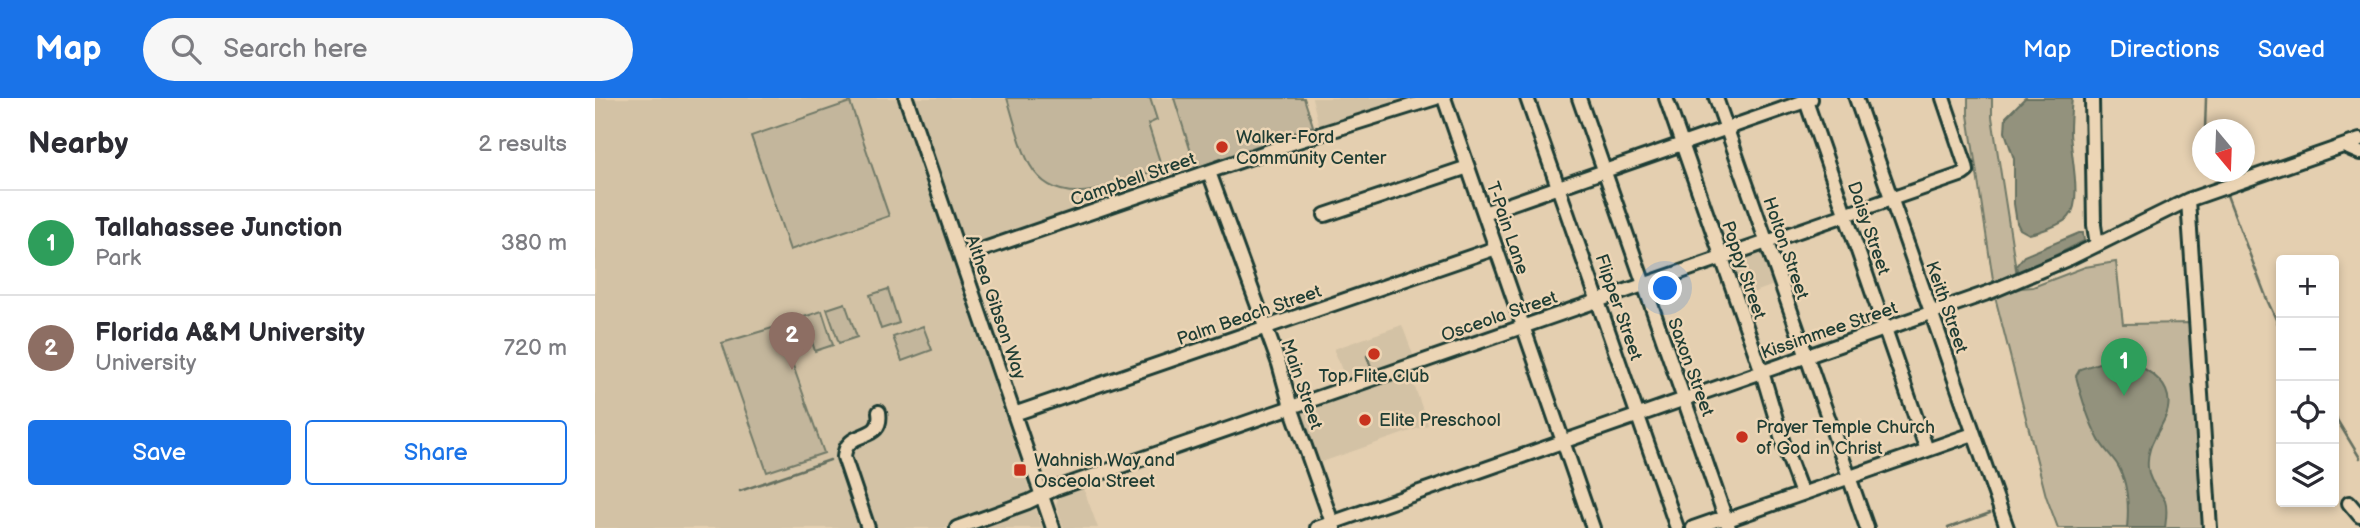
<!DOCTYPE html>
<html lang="en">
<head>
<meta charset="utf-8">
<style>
	:root { --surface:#fff; --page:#f7f7f7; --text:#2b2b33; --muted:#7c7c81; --line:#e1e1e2; --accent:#1a73e8 }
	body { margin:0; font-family:"Balsamiq Sans",sans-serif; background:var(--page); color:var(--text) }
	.controls { position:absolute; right:21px; bottom:21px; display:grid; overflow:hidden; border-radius:7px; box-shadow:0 4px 10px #0003 }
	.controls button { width:63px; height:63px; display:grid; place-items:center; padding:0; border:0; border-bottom:2px solid var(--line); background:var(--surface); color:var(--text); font:35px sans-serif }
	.compass { position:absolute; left:1597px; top:21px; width:63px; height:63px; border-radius:50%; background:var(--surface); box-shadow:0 4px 10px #0003; rotate:161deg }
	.you { position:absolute; left:1071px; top:191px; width:24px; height:24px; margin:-18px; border:5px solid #fff; border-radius:50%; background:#1a73e8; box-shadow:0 0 0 10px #1a73e833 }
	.badge { display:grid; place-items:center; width:46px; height:46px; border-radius:50%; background:var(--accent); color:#fff; font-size:23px; font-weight:700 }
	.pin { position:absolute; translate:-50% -58px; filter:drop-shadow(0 2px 4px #0008) }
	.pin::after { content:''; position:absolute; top:37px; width:24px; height:21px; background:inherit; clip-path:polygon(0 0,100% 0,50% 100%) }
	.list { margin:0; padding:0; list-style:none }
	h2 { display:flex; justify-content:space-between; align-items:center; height:91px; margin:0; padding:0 28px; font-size:30px }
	h2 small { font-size:23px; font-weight:400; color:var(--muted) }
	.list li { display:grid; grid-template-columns:46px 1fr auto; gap:21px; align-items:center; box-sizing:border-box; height:105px; padding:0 28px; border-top:2px solid var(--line) }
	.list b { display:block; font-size:26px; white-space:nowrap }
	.list p { margin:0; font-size:23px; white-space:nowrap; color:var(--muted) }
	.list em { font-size:23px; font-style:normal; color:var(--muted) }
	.actions { display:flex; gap:14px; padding:21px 28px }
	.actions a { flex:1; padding:16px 0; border:2px solid var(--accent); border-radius:7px; text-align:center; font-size:24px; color:var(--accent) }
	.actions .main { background:var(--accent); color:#fff }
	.icon { flex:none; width:38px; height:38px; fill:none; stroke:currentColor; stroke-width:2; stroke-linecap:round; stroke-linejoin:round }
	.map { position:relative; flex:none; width:1765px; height:430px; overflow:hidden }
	header { display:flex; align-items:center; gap:42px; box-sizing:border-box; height:98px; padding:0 35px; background:var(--accent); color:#fff }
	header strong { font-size:33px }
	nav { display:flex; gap:38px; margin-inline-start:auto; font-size:24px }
	.search { width:490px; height:63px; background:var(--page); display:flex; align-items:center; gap:18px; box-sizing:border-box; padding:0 24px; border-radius:38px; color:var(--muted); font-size:26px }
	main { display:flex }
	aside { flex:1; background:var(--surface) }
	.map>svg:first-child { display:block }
	.built { fill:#d3c2a5 }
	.green { fill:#c3b69c; stroke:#717a68; stroke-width:2 }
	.water { fill:#93927d; stroke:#657060; stroke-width:2 }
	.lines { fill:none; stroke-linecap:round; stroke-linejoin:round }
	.stream { stroke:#657060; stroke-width:2.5 }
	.minor-casing { stroke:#1f3d34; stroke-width:18 }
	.minor { stroke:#ecd5b5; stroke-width:12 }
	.poi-dot { fill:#c8321e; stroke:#ecd5b5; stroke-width:2.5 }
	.labels { text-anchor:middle; stroke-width:5; stroke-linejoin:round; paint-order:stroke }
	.poi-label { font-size:18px; fill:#1f3d34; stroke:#ecd5b5; text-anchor:start }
	.street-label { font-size:18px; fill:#1f3d34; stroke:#ecd5b5 }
</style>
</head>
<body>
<header>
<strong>Map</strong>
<div class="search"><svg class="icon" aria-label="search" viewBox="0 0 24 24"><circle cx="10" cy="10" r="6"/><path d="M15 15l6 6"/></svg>Search here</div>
<nav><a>Map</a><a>Directions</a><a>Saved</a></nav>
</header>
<main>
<aside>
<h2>Nearby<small>2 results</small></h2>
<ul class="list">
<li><span class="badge" style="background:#2e9e5b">1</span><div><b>Tallahassee Junction</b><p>Park</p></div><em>380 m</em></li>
<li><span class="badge" style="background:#8d6e63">2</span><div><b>Florida A&amp;M University</b><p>University</p></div><em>720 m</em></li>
</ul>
<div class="actions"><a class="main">Save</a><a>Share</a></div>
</aside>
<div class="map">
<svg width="1765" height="430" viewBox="0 0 1765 430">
	<rect width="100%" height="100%" fill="#e4cfb0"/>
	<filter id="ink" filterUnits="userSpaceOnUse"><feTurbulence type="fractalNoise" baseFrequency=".0143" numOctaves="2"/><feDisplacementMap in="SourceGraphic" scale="14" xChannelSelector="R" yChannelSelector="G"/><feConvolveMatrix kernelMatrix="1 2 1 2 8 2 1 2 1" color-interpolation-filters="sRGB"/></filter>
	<g filter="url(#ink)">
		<path class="built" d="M0 0H579L601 70 356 156 447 430H0Z
			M717 0H809L724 28Z
			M1165 154 1169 157 1179 187 1146 199 1135 166Z
			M807 227 820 262 752 286 739 251Z
			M815 275 833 327 724 365 707 313Z
			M488 389 503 430H469L461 407 463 400Z"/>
		<path class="green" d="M412 0H555L562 22 553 26 567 70C526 84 464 118 435 67 424 47 419 21 412 0Z
			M579 0H709L718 28 601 70Z
			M1373 0H1397V19L1422 178 1399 188 1373 17Z
			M255 4 294 118 195 152 156 38Z
			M1521 164 1528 226 1597 225 1609 430H1463L1451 398 1400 199 1426 190 1438 189 1490 169Z
			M293 191 304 225 286 231 275 197Z
			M250 205 262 239 244 245 232 211Z
			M227 213 238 247 220 253 209 219Z
			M184 228 229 355 172 374 127 245Z
			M328 228 337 252 307 263 298 239Z"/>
		<path class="water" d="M1430 0H1477C1476 11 1475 22 1475 33 1475 54 1488 103 1474 119 1466 127 1445 134 1434 136L1425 131 1422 125 1419 106V61L1410 34 1411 19Z
			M1484 135H1488L1489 143 1423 176 1421 168 1429 158Z
			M1529 261C1554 271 1584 288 1570 320 1562 338 1551 349 1553 370 1554 385 1564 391 1570 403 1573 411 1571 421 1570 430H1532C1534 409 1533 384 1522 366 1516 357 1507 349 1503 340 1493 321 1486 298 1481 278L1485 271 1513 262Z"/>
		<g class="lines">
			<path class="stream" d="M1610 32 1611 0
				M1623 74 1628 86
				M1630 92 1673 204 1686 232
				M772 258 777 272
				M1739 317 1765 360
				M145 393 235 362
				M1353 430 1395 415"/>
			<defs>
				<path id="minor" d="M311 0 458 430
					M849 0 998 430
					M932 0 1082 430
					M984 0 1134 430
					M1071 0 1167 274 1189 348 1207 396
					M1121 0 1272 430
					M1210 0 1332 352
					M1261 0 1412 430
					M1497 0 1499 127 1502 147
					M1749 48 1765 55
					M614 74 684 266 696 309 739 430
					M1593 102 1615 430
					M889 115 1216 1
					M730 117 873 69
					M366 159 700 44 841 0
					M419 316 901 150
					M1754 405 1765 418
					M273 430 249 359C251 329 289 346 284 314
					M362 430 433 404 460 391 1368 76 1372 73 1371 68 1348 0
					M722 430 1395 194 1475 160 1593 102 1765 42
					M1098 430 1121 422 1138 420 1378 336"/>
			</defs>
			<use href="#minor" class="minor-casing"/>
			<use href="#minor" class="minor"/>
		</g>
	</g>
	<g class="poi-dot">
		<circle cx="627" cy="49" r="7"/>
		<circle cx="779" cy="256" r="7"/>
		<circle cx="770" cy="322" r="7"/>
		<circle cx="1147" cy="339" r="7"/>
		<rect x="418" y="365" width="14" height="14" rx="3.5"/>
	</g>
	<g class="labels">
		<g class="poi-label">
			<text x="641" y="45">Walker-Ford<tspan x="641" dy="21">Community Center</tspan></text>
			<text x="779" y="284" text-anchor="middle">Top Flite Club</text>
			<text x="784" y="328">Elite Preschool</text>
			<text x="1161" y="335">Prayer Temple Church<tspan x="1161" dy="21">of God in Christ</tspan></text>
			<text x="439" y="368">Wahnish Way and<tspan x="439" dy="21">Osceola Street</tspan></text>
		</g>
		<g class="street-label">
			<text transform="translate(538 81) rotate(-19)" y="6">Campbell Street</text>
			<text transform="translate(913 130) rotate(71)" y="6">T-Pain Lane</text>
			<text transform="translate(1274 130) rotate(71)" y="6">Daisy Street</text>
			<text transform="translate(1191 150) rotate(71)" y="6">Holton Street</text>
			<text transform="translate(1149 172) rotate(71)" y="6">Poppy Street</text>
			<text transform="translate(401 209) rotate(71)" y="6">Althea Gibson Way</text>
			<text transform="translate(1024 209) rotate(71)" y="6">Flipper Street</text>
			<text transform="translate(1352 209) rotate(71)" y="6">Keith Street</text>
			<text transform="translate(654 217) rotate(-19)" y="6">Palm Beach Street</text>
			<text transform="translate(904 218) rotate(-19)" y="6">Osceola Street</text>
			<text transform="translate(1234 232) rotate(-19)" y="6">Kissimmee Street</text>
			<text transform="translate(1096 269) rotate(70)" y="6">Saxon Street</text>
			<text transform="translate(707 286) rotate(71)" y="6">Main Street</text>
		</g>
	</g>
</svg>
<div class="controls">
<button>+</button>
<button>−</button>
<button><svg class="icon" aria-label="locate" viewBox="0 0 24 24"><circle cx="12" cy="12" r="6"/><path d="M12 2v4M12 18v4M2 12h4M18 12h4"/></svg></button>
<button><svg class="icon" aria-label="layers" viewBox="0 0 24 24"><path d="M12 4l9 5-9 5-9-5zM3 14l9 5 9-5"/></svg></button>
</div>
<svg class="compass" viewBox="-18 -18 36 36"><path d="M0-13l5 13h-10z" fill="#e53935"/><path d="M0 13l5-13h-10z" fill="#7c7c81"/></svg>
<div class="you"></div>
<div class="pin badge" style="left:1529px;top:298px;background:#2e9e5b">1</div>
<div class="pin badge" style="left:197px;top:272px;background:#8d6e63">2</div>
</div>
</main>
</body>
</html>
